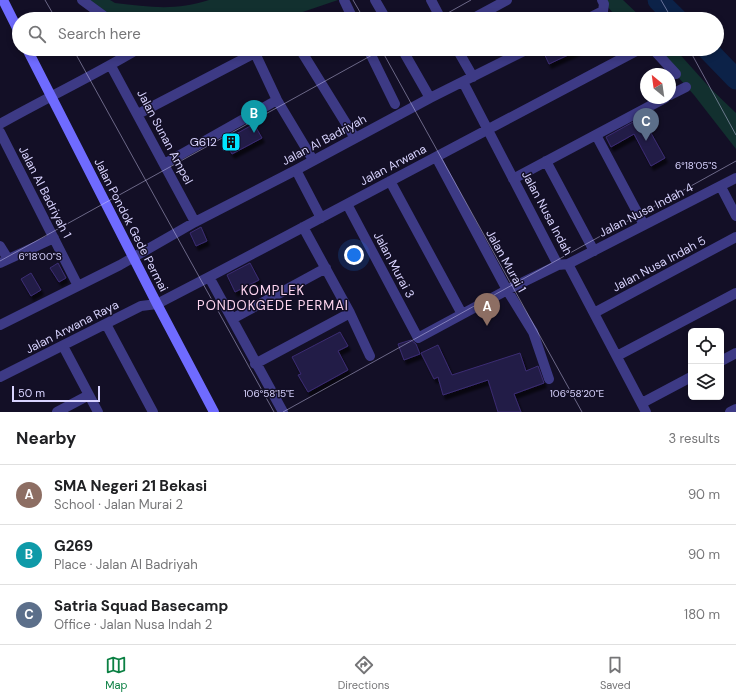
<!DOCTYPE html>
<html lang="en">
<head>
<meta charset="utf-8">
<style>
	:root { --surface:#fff; --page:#f6f6f6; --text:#202124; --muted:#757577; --line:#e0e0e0; --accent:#0b8043 }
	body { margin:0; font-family:"DM Sans",sans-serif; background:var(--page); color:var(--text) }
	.controls { position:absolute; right:12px; bottom:12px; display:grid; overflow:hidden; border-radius:6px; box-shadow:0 2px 6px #0003 }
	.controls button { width:36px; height:36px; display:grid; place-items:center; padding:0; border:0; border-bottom:1px solid var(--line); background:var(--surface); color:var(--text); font:20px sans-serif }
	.compass { position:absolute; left:640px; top:68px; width:36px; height:36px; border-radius:50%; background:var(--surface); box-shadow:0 2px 6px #0003; rotate:331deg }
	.scale { position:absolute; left:12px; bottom:10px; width:88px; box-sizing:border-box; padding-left:4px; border:2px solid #d9d4ff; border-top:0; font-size:11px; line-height:14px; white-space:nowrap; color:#d9d4ff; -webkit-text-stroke:3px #130f26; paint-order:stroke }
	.you { position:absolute; left:354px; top:255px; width:14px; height:14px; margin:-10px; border:3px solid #fff; border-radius:50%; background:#1a73e8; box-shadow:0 0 0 6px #1a73e833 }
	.badge { display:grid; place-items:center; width:26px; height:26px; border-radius:50%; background:var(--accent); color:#fff; font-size:13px; font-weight:700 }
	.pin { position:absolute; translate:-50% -33px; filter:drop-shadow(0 1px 2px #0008) }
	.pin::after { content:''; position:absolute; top:21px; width:14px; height:12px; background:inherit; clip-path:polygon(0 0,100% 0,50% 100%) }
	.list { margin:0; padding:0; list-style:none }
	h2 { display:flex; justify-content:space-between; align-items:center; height:52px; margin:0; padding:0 16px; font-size:17px }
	h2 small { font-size:13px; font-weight:400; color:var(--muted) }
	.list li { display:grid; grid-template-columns:26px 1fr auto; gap:12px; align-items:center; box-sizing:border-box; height:60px; padding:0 16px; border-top:1px solid var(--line) }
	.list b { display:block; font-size:15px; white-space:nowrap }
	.list p { margin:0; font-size:13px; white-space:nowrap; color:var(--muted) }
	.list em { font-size:13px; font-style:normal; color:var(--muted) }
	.icon { flex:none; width:22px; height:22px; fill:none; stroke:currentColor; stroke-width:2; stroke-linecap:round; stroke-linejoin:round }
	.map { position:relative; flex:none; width:736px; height:412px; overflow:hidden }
	.search { position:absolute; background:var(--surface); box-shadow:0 2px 6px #0003; left:12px; right:12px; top:12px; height:44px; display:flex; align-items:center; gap:10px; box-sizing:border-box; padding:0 14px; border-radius:22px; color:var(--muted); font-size:15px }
	.sheet { height:232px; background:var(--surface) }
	nav { display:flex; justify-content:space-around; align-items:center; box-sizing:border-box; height:56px; border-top:1px solid var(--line); background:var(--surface); font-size:11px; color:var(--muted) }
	nav a { display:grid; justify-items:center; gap:2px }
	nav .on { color:var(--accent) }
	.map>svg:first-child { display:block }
	.green { fill:#12302f }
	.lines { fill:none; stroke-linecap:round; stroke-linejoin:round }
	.river { stroke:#0c2248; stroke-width:21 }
	.building { fill:#241b47; stroke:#3b2d73; filter:url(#shadow) }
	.street { stroke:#3d3a85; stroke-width:10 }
	.secondary { stroke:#6f6bff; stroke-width:10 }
	.ticks { fill:none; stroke:#d9d4ff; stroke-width:1; stroke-opacity:0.45 }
	.labels { text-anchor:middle; stroke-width:3; stroke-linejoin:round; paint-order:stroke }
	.street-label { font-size:12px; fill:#d9d4ff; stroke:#130f26 }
	.poi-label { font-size:12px; fill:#d9d4ff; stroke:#130f26; text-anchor:end }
	.neighbourhood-label { font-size:13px; letter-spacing:1px; fill:#ffd6f0; stroke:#130f26 }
	.ticks-label { font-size:10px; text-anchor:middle; fill:#d9d4ff; stroke:#130f26; stroke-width:3; stroke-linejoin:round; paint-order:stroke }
</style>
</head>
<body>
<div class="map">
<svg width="736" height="412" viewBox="0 0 736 412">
	<defs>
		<filter id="shadow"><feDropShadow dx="2.5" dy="4.5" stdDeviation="1" flood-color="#0009"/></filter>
	</defs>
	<rect width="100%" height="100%" fill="#130f26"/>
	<path class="green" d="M82 0H110L115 3C149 7 176 11 209 0H338L282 19H108Z
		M602 0H623L643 19H618Z
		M653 49H675L711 89 736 113V149L694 95Z"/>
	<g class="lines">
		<path class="river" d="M658 0 677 19
			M707 49 736 79"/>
	</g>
	<path class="building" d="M542 49H581L549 64Z
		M642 117 665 158 651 166 634 134 611 147 606 137Z
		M254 124 262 138 232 154 223 138 232 133 234 135Z
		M201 227 207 241 196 246 190 233Z
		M58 263 66 278 59 282 50 268Z
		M250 263 259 280 235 292 227 275Z
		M31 273 41 290 31 296 21 279Z
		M340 332 348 346 338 351 348 370 308 392 298 375 301 374 292 357Z
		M411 340 416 344 420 354 404 360 398 344Z
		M438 345 452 375 520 353 526 371 538 366 544 383 514 394 521 412H498L488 380 443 395 438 377 434 379 421 353Z"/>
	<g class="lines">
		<path class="street" d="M82 0 108 19
			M344 0 353 19
			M375 0 386 19
			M431 0 441 19
			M472 19 507 0
			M587 19 603 11 604 4 602 0
			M253 49 277 100 313 160
			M300 49 355 138
			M368 49 395 104
			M402 49 430 98
			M457 49 473 77
			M653 49 676 74
			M111 66 195 222
			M463 82 558 265 568 264 646 412
			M670 95 686 87
			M138 114 255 53
			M0 124C46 98 93 76 138 49
			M0 132 78 286
			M596 135 644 225
			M436 157 507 290 533 332 549 379
			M546 161 594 251
			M164 164 277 100
			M296 170 321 218
			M513 179 665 98
			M390 181 462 314
			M721 187 736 216
			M347 204 418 338 507 290 558 265
			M303 227 350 313 370 356
			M0 246 8 259
			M0 263 54 238
			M568 264 736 178
			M209 277 283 412
			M594 313 736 237
			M232 319 326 268
			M106 324 153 412
			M0 325 120 265 195 222 296 170 430 98 528 49
			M63 346 98 412
			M617 356 736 293
			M721 361 736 353
			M255 364 350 313
			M0 377 141 306 157 304 209 277 640 49
			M642 403 691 377
			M57 412 89 395
			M730 412 736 409"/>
		<path class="secondary" d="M3 0 19 32
			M27 49 157 304 214 412"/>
	</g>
	<path class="ticks" d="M45 0 56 19M353 0 364 19M661 0 672 19M437 19 471 0M73 49 274 412M381 49 582 412M689 49 736 135M0 261 383 49M283 412 736 161"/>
	<defs>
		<symbol id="building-square" viewBox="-11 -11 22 22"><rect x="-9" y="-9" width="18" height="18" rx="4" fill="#00e5ff" stroke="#130f26"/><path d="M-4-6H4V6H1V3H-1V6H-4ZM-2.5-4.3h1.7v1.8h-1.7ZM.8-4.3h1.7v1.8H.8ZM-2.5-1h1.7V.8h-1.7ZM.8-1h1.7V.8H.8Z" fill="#111"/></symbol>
	</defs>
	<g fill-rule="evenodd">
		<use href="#building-square" x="220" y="131" width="22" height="22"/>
	</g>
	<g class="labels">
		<g class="street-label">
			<text transform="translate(165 137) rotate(62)" y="4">Jalan Sunan Ampel</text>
			<text transform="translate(324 140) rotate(-28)" y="4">Jalan Al Badriyah</text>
			<text transform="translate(393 165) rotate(-28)" y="4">Jalan Arwana</text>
			<text transform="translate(45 192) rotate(63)" y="4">Jalan Al Badriyah 1</text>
			<text transform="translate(646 210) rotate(-27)" y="4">Jalan Nusa Indah 4</text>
			<text transform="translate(547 213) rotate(62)" y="4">Jalan Nusa Indah</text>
			<text transform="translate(131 225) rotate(63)" y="4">Jalan Pondok Gede Permai</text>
			<text transform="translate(506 261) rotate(61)" y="4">Jalan Murai 1</text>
			<text transform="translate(659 264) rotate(-28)" y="4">Jalan Nusa Indah 5</text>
			<text transform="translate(394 265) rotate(62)" y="4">Jalan Murai 3</text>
			<text transform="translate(72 327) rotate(-27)" y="4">Jalan Arwana Raya</text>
		</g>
		<g class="poi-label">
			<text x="217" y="146">G612</text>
		</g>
		<g class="neighbourhood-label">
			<text x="273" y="295">KOMPLEK<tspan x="273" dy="15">PONDOKGEDE PERMAI</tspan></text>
		</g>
	</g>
	<g class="ticks-label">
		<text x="696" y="169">6°18'05"S</text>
		<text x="40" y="260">6°18'00"S</text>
		<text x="269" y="397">106°58'15"E</text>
		<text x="577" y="397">106°58'20"E</text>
	</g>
</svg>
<div class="controls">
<button><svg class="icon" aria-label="locate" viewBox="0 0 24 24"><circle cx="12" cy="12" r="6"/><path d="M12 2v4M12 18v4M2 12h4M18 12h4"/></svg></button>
<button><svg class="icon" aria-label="layers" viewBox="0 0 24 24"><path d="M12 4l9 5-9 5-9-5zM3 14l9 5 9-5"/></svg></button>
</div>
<svg class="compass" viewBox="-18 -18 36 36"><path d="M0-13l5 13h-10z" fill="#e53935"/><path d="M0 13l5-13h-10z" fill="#757577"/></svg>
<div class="scale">50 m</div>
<div class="you"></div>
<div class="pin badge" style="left:487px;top:326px;background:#8d6e63">A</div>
<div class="pin badge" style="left:254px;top:133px;background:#0f9aa8">B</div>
<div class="pin badge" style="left:646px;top:141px;background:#5c6f8a">C</div>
<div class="search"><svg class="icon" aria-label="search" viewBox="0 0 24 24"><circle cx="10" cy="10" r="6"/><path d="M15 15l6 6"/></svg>Search here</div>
</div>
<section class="sheet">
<h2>Nearby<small>3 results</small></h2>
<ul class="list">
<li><span class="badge" style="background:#8d6e63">A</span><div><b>SMA Negeri 21 Bekasi</b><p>School · Jalan Murai 2</p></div><em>90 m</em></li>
<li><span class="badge" style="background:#0f9aa8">B</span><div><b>G269</b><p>Place · Jalan Al Badriyah</p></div><em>90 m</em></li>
<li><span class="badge" style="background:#5c6f8a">C</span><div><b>Satria Squad Basecamp</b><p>Office · Jalan Nusa Indah 2</p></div><em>180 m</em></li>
</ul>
</section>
<nav>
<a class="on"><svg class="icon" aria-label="map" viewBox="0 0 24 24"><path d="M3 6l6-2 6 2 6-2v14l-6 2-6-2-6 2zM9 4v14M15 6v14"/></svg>Map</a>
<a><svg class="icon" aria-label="directions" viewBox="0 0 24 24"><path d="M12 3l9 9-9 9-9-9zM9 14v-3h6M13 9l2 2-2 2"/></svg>Directions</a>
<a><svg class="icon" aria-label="saved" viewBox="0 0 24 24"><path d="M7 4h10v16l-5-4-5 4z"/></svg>Saved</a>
</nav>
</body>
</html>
